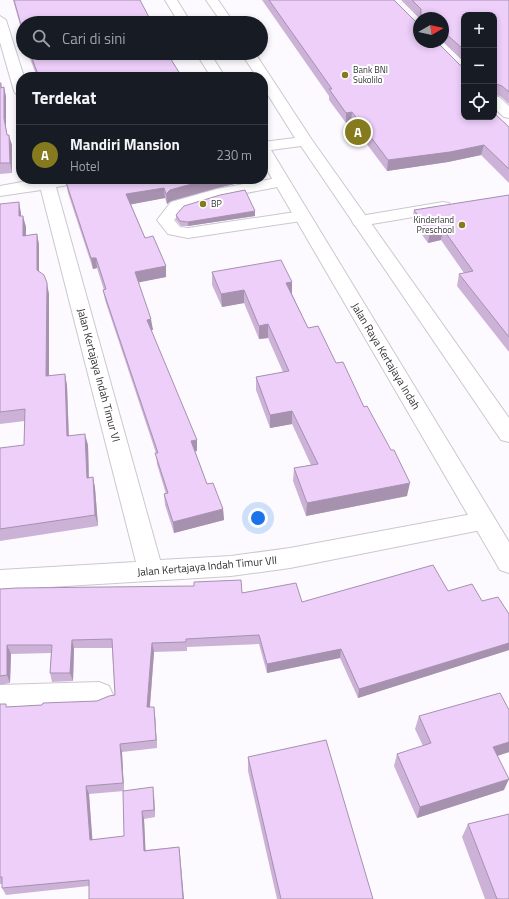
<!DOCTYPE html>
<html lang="id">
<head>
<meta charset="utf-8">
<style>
	:root { --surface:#171b24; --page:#242831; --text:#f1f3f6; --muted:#9ea1a6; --line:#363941; --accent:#867a1f }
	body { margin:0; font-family:"Titillium Web",sans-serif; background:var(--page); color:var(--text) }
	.controls { position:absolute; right:12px; top:12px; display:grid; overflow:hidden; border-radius:8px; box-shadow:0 2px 6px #0003 }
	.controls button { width:36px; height:36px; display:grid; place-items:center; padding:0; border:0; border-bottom:1px solid var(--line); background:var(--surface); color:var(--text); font:20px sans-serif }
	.compass { position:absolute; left:413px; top:12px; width:36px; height:36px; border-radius:50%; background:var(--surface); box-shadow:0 2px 6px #0003; rotate:81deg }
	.you { position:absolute; left:258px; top:518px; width:14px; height:14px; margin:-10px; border:3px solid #fff; border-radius:50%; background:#1a73e8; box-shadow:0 0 0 6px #1a73e833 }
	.badge { display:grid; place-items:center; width:26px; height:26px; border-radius:50%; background:var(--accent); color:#fff; font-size:13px; font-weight:700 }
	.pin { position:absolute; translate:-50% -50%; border:2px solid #fff; box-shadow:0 1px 4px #0006 }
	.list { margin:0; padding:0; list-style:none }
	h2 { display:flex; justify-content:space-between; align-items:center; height:52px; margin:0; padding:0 16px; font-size:17px }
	h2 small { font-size:13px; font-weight:400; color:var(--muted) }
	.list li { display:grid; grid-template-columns:26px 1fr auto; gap:12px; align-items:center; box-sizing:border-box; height:60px; padding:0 16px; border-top:1px solid var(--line) }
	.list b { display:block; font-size:15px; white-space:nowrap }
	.list p { margin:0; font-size:13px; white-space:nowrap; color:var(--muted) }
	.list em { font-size:13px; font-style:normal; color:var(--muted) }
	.icon { flex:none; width:22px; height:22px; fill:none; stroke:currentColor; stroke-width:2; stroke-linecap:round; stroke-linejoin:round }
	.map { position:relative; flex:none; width:509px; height:899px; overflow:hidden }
	.search { position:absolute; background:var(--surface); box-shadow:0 2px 6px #0003; left:16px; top:16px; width:252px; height:44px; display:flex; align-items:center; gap:10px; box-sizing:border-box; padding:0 14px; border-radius:22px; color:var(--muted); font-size:15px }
	.panel { position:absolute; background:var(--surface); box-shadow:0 2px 6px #0003; left:16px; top:72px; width:252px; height:112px; border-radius:16px }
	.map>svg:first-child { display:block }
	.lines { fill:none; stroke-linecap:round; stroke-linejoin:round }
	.minor-casing { stroke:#cdc7d0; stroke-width:2 }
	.major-casing { stroke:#cdc7d0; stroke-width:2 }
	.minor { fill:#fff; fill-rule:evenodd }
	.major { fill:#fff; fill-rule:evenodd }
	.wall { fill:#ccb2d7 }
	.shaded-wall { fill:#a691af }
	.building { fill:#edcffa; stroke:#a691af }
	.poi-dot { fill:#867a1f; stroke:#fff; stroke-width:1.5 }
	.labels { text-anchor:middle; stroke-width:4; stroke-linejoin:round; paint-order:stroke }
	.far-poi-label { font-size:9px; fill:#323033; stroke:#fff; text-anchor:start }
	.street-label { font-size:11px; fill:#323033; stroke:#fff }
</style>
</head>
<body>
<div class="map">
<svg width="509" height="899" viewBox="0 0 509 899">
	<rect width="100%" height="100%" fill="#fcfafe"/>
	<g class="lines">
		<defs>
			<path id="minor" d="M0 16 6 20 24 77H21V95L16 94 14 91 0 42Z
				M494 96 499 97 509 106V118L504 117 494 108Z
				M282 177 288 179 290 182 288 185 220 198 183 210 174 220 180 227 188 228 302 211 308 212 310 216 308 220 188 238 168 234 157 220 171 202 217 189Z
				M38 179H87L85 182 56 187 160 560 231 556 290 548 483 512 491 514 495 521 491 528 290 568 231 576 0 590V570L136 562 41 190 0 196V186Z
				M443 202 449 203 451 207 449 211 360 226 354 225 352 221 354 217 360 216Z
				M99 682 109 686 113 695 109 704 99 708 0 711V685Z"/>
			<path id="major" d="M165 0H177L191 23H179Z
				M206 0H218L234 23H222Z
				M196 53H210L225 77H211Z
				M241 53H255L312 140 509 418V442L501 440 301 146 271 150 509 542V573L500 570 263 163V142L295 138 263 87V77H257Z"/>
		</defs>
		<use href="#minor" class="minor-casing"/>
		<use href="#major" class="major-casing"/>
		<use href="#minor" class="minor"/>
		<use href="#major" class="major"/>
	</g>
	<path class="wall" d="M13 0H140L23 23V35Z
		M262 0H394L464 117 509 127V183L481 155 448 162 387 171 351 123H346L329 100V96Z
		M401 0H509V104L500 96 495 95 494 99V15H464V62L443 42V18H419Z
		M28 53H167L182 77H37Z
		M0 83 2 87H4L6 97V128L7 135 12 145V173L0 174Z
		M78 179H243V181H239V183L217 188 171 201 167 204 165 198 131 204 145 238 166 277 138 282 153 330H151L197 451H195L207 484 223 509 224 520 174 533 165 505 164 494H166L157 464 156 453 105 300 103 290H104L97 268 93 269 68 193 66 182 79 180Z
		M509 195V352L457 286 459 274 464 273 441 240 428 243 412 221 414 210Z
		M0 204 21 213V216L26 227V236L37 234 39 245V271L49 294V376L65 374 67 386 69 436 88 445 89 478 93 477 95 488 98 526 0 541V448L24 445 25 421 0 424Z
		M176 215 255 216 188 226H181L176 220Z
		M212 272 292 282V294L308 328 336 363 364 407 407 496 306 516 293 481 294 468 311 465 292 424 270 428 256 390V377L283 372 268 338 259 339 244 303 222 307 212 285Z
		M0 589 242 593 302 602 448 591 482 601 509 614V650L358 698 340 658 267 673 259 644 187 647V651L154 652 150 707 155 715 157 748 122 752 124 791 89 794 92 840 124 836 154 795 155 817 144 819 145 850 179 847 180 854 89 886 6 895 2 888V884H0V704L7 707 42 705 97 701 115 695 112 648H74L73 681 52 682 50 673 51 653 11 654 10 683 0 685Z
		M419 716 509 752 497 756 504 790 417 818 394 766 397 754 423 746 415 729Z
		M248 757 373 899H277L248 771Z
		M468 824 509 899H485L462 837Z"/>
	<path class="shaded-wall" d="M4 87 6 97V128L9 145 7 135 4 118Z
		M352 112 351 123H346V113Z
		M9 135 12 145V173L10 163Z
		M484 145 481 155 448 162 387 171 388 160Z
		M210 179H243V181H239V183L217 188 171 201 167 204 166 194 170 190Z
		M164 188 165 198 128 205 126 194Z
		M19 202 21 213V227L19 216Z
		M255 211V216L188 226V222Z
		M23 216 26 227V247L23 236Z
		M443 229 441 240 428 243 430 232Z
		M37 234 39 245V281L37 270Z
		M91 258H96L97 268 93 269Z
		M166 266V277L136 283 135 272Z
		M292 282V295L286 283Z
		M47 283 49 294V387L46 376Z
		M244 290V303L222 307 221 294Z
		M151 319 153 330 148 331 147 320Z
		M268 324V338L259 339V326Z
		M65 374 67 386 69 447 67 436Z
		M292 411V424L270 428V415Z
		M85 434 88 445 89 489 87 478Z
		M197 440V451L192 452 191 441Z
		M93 477 95 488 98 526 95 515Z
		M410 483 407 496 306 516 307 503Z
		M223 509 224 520 174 533 173 522Z
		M72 640 74 648 73 681 70 673Z
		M152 643 154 652 149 716 147 707Z
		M509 643V650L358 698 359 689Z
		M7 645 11 654 10 683 7 675Z
		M341 649 340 658 267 673V664Z
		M154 707 155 715 157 748 156 740Z
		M509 742V752L488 759 493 747Z
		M120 744 122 752 124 791 123 783Z
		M509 779 504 790 417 818 420 807Z
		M86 786 89 794 93 847 90 840Z
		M153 787 154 795 155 817 154 810Z
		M142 811 144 819 146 858 144 851Z
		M179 847 180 854 184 899H183Z"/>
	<path class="building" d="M14 0H140L152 23H23V32Z
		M269 0H394L415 21 419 22V42H437L460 65 464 66V117H494V113L509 127V169L484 145 450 152 388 160 352 112 346 113 329 89H332Z
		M412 0H509V92L502 86 496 84 495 86V96H494V15H464V50L443 31V18H421V9Z
		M30 53H167L182 77H39Z
		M0 83H1V88L4 87V118L7 135H9L10 163H0Z
		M80 179H210L170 190 166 194 164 188 126 194 145 238 153 236 166 266 135 272 151 319 147 320 197 440 191 441 207 484 213 483 223 509 173 522 164 494 168 493 155 453H158L103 290 106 289 96 258H91L66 182 80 180Z
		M245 190 255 211 188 222 180 221 176 215 184 206 220 195Z
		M509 195V337L459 274 473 271 443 229 430 232 414 210Z
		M19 202V216H23V236L37 234V270L44 275 47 283 46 376 65 374 67 436 85 434 87 478 93 477 95 515 0 529V448L24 445 25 409 0 412V204Z
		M281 260 292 282 286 283 308 328 318 326 336 363 343 362 364 407 367 406 391 450H394L410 483 307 503 294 468 318 464 292 411 270 415 256 377 289 371 268 324 259 326 244 290 221 294 212 272Z
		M433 565 448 591 472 584 482 601 498 597 509 614V643L359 689 341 649 267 664 259 635 186 639V642L152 643 147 707H154L156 740 120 744 123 783 86 786 90 840 124 836 123 791 153 787 154 810 142 811 144 851 179 847 183 899H89V880L2 888V877H0V704H6V707L42 705 43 703 97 701 109 696 115 695 112 639 72 640 70 673H50L52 645H7V675L0 676V589L17 588 194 586V582L241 580 242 593 296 583 302 602Z
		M500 693 509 710V742L493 747 509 779 420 807 397 754 431 743 419 716Z
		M326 740 373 899H281L248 757Z
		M509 814V899H497L468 824Z"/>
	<g class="poi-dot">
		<circle cx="345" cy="75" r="4"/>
		<circle cx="203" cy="204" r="4"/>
		<circle cx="462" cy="225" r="4"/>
	</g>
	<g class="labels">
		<g class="far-poi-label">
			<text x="353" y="73">Bank BNI<tspan x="353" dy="10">Sukolilo</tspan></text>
			<text x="211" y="207">BP</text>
			<text x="454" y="223" text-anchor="end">Kinderland<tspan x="454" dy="10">Preschool</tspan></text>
		</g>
		<g class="street-label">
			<text transform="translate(386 356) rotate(59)" y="4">Jalan Raya Kertajaya Indah</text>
			<text transform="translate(99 375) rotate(75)" y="4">Jalan Kertajaya Indah Timur VI</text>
			<text transform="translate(207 566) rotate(-5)" y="4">Jalan Kertajaya Indah Timur VII</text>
		</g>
	</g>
</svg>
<div class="controls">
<button>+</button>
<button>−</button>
<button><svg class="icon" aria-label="locate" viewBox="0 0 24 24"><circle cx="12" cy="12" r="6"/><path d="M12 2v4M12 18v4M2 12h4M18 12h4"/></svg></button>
</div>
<svg class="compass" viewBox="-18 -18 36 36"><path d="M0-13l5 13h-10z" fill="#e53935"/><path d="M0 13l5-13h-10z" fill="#9ea1a6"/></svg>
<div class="you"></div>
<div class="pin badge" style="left:358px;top:132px">A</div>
<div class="search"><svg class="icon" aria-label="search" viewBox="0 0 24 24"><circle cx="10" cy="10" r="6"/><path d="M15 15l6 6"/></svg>Cari di sini</div>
<section class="panel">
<h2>Terdekat<small></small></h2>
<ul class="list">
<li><span class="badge">A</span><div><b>Mandiri Mansion</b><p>Hotel</p></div><em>230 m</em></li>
</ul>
</section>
</div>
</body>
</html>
